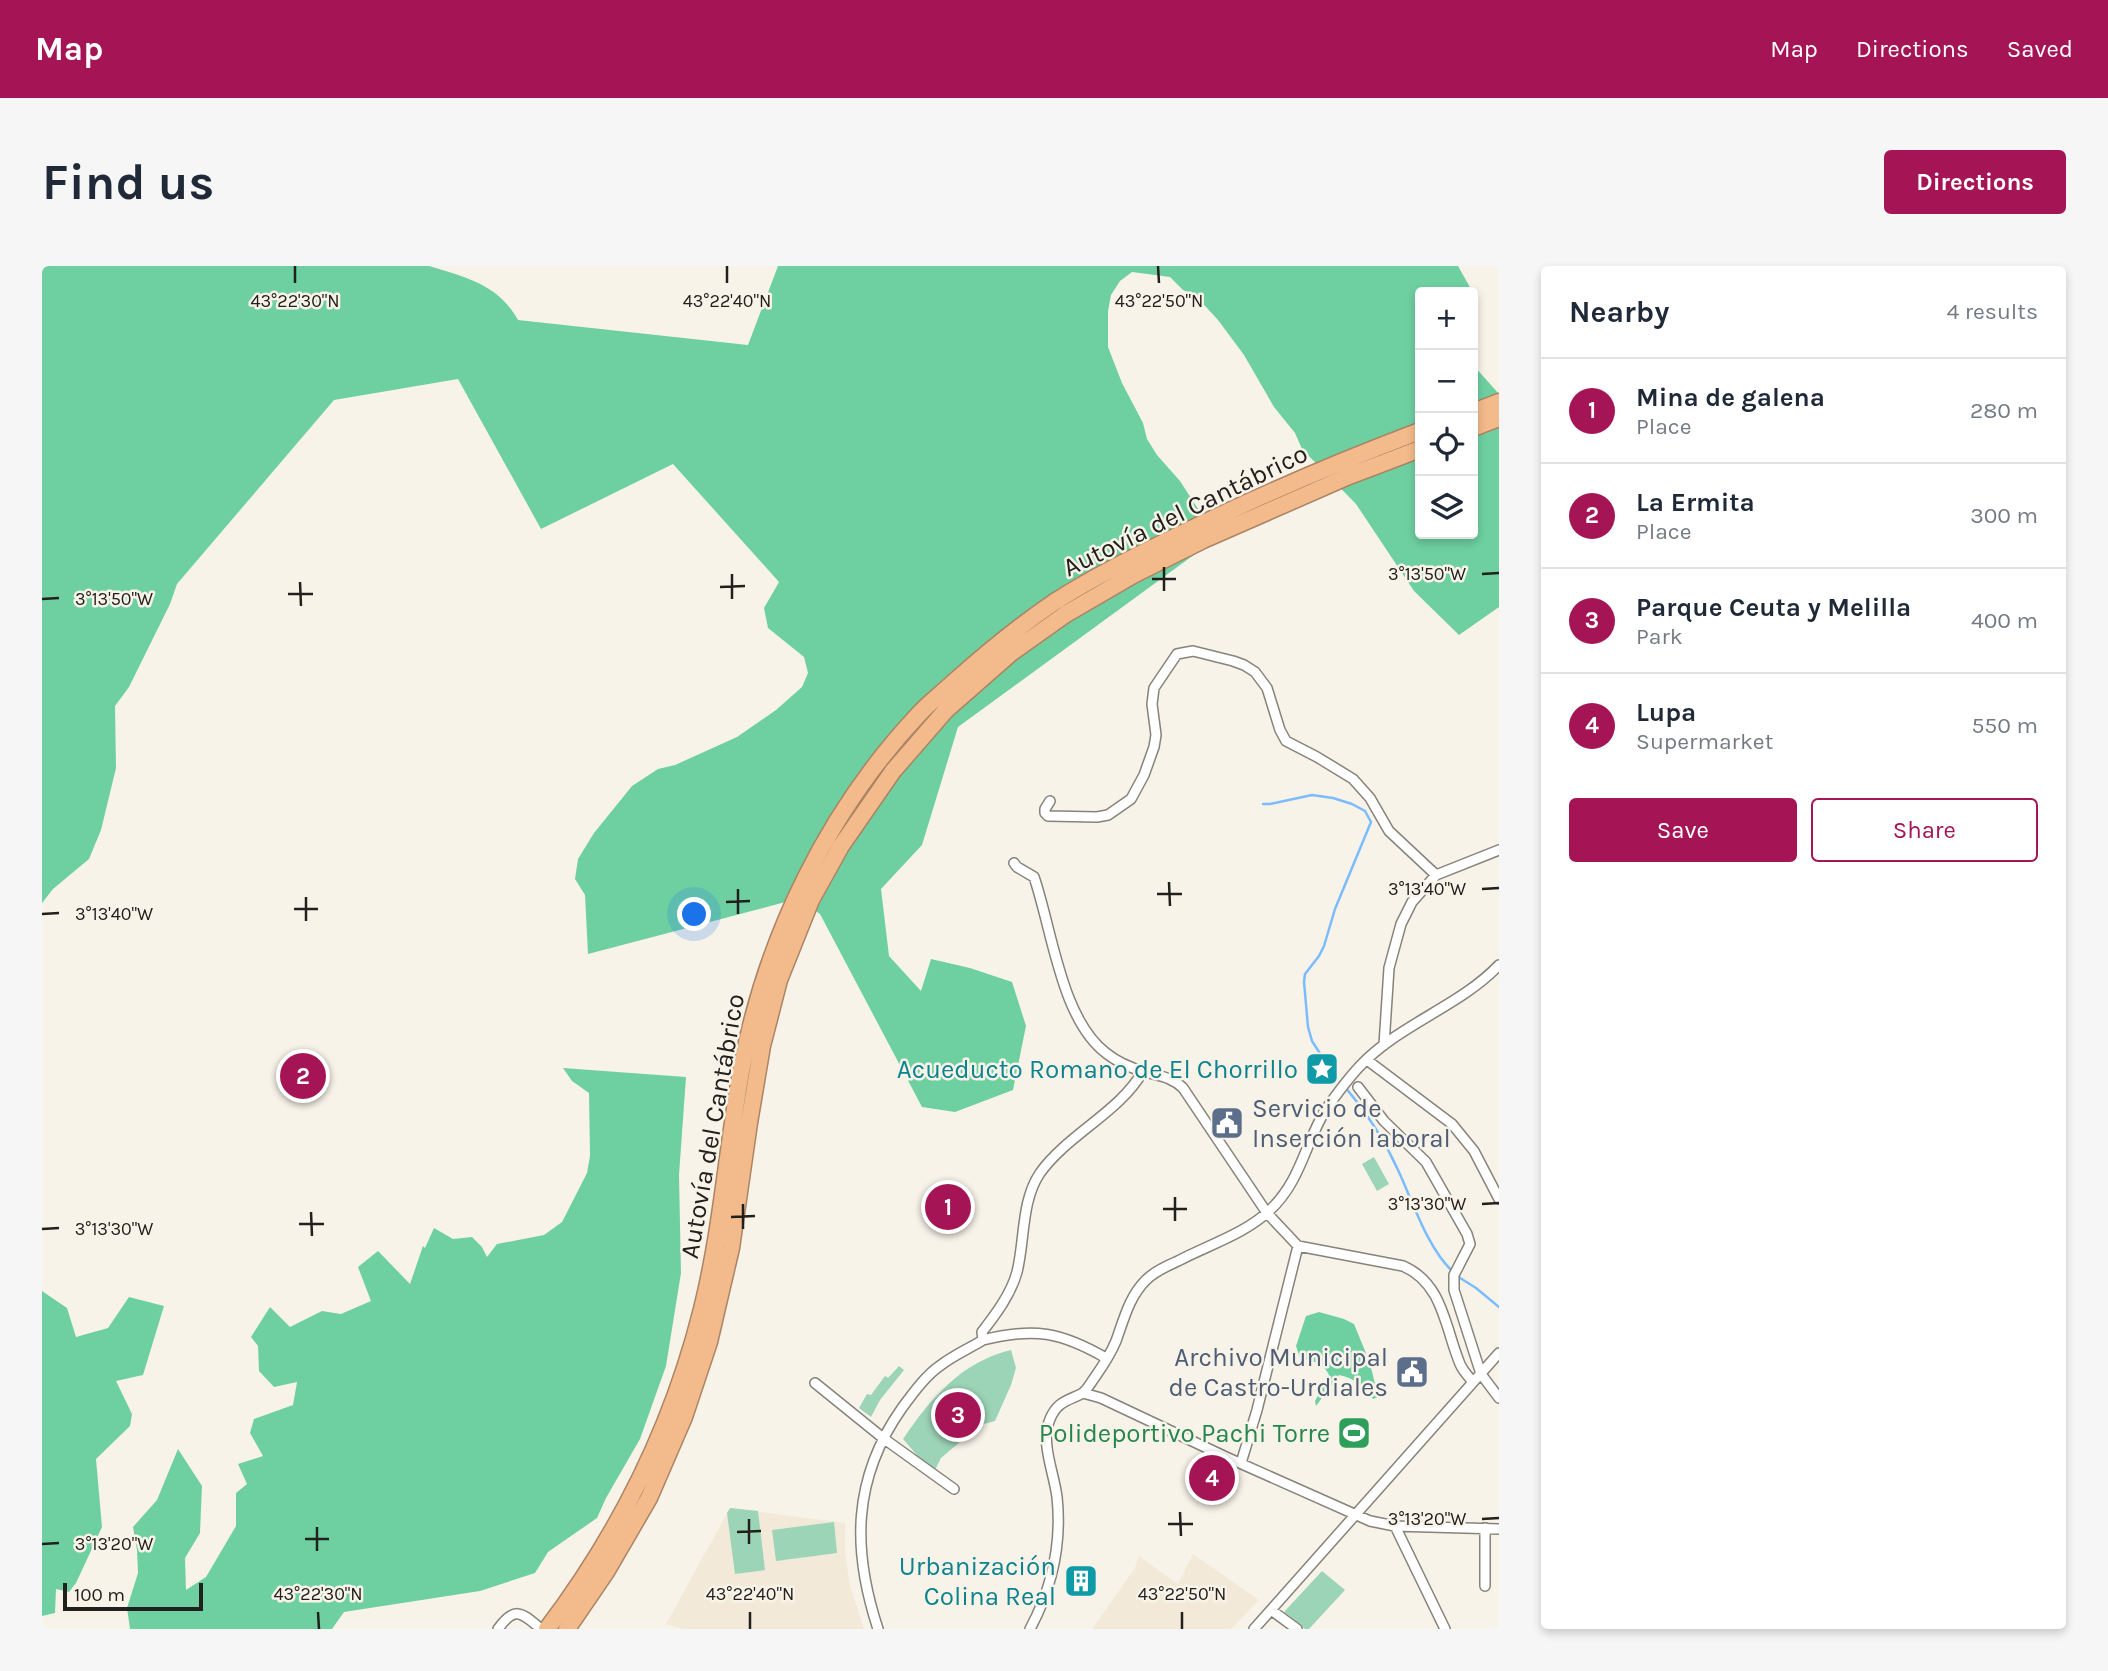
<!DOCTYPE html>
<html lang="en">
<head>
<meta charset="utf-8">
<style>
	:root { --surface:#fff; --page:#f6f6f7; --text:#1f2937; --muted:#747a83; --line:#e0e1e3; --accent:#a51556 }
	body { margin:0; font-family:Karla,sans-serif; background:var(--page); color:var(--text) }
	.controls { position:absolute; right:21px; top:21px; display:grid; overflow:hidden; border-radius:7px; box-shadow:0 4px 10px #0003 }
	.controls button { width:63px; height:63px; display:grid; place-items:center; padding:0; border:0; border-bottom:2px solid var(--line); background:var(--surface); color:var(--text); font:35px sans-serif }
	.scale { position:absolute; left:21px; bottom:18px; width:140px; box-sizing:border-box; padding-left:7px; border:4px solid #22201c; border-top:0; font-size:19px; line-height:24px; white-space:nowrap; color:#22201c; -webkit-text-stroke:5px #f8f3e9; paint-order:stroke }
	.you { position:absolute; left:653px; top:649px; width:24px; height:24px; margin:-18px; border:5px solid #fff; border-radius:50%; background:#1a73e8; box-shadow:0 0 0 10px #1a73e833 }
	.badge { display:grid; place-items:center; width:46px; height:46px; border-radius:50%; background:var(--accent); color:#fff; font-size:23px; font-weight:700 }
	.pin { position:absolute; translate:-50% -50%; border:4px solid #fff; box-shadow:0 2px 7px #0006 }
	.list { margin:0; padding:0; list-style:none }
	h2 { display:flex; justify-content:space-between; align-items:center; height:91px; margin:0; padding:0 28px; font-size:30px }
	h2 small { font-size:23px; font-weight:400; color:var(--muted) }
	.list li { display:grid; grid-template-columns:46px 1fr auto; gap:21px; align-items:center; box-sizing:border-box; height:105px; padding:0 28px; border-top:2px solid var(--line) }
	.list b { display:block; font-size:26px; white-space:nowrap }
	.list p { margin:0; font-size:23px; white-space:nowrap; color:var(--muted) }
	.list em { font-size:23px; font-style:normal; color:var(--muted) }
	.actions { display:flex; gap:14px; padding:21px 28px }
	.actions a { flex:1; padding:16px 0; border:2px solid var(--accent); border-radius:7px; text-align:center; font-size:24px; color:var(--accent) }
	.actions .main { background:var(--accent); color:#fff }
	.icon { flex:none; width:38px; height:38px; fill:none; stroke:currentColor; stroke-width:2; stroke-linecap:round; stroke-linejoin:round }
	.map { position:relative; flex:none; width:1457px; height:1363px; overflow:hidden; border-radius:7px }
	header { display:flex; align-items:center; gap:42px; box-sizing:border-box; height:98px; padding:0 35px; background:var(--accent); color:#fff }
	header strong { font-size:33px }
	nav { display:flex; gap:38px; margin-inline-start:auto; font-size:24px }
	.intro { display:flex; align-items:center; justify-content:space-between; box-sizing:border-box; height:168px; padding:0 42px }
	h1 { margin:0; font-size:49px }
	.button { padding:18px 32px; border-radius:7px; background:var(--accent); color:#fff; font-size:24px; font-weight:700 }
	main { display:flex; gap:42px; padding:0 42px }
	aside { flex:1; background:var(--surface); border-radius:7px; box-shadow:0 4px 10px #0003 }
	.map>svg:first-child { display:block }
	.built { fill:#f2e9d8 }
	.green { fill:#9cd4b7 }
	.forest { fill:#6ed0a1 }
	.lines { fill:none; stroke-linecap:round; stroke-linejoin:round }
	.stream { stroke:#7bbcfe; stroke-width:2.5 }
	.street-casing { stroke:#87837a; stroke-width:12 }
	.highway-casing { stroke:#aa8464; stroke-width:19 }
	.street { stroke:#fff; stroke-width:9 }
	.highway { stroke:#f3ba8b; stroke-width:16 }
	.ticks { fill:none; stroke:#22201c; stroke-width:2.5 }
	.labels { text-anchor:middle; stroke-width:5; stroke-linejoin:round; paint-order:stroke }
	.street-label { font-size:26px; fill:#22201c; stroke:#f8f3e9 }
	.culture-label { font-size:26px; fill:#0d838f; stroke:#f8f3e9; text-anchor:end }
	.service-label { font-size:26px; fill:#4e5e75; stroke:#f8f3e9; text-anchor:start }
	.leisure-label { font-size:26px; fill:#27864d; stroke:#f8f3e9; text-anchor:end }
	.ticks-label { font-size:18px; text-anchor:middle; fill:#22201c; stroke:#f8f3e9; stroke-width:5; stroke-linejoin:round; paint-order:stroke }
</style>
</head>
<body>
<header>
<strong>Map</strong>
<nav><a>Map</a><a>Directions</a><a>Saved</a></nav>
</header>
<div class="intro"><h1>Find us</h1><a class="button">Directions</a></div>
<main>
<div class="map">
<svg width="1457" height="1363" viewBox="0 0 1457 1363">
	<rect width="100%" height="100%" fill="#f8f3e9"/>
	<path class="built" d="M688 1242 803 1257V1287L808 1320 822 1363H640L624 1358Z
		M1151 1288 1217 1334 1189 1363H1050L1093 1302 1097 1290 1136 1318Z"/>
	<path class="green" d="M1332 891 1347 918 1335 925 1320 898Z
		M969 1084 974 1102 969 1119 953 1155 938 1159 899 1192 891 1208 861 1173C889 1132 919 1096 969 1084Z
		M857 1100 862 1104 838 1134 829 1151 817 1142 825 1128 829 1129 843 1110 846 1112Z
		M688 1242 716 1245 723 1304 693 1308 685 1247Z
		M792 1256 795 1287 734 1295 730 1264Z
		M1280 1305 1303 1324 1267 1363H1263L1242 1346Z"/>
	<path class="forest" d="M0 0H387C423 11 456 18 476 54L706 79 736 0H1416L1429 23 1427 26H1378V268H1431V63L1432 100 1457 128V341L1417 369 1372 325 1314 238 1260 183 1253 167 1232 141 1202 89 1176 54 1154 30 1141 24 1128 11 1090 6 1078 15 1069 29 1066 45V81L1080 117 1101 157 1105 173 1115 189 1138 215 1175 272 916 461 880 579 839 623 847 690 879 725 889 693 928 702 970 716 984 760 971 824 913 846 880 841 778 648 764 638 751 634 546 688 543 629 533 613 536 593 552 567 590 520 616 503 633 499 695 471 734 444 760 421 766 407 762 391 726 362 722 342 737 316 631 198 499 263 416 113 292 134 135 318 128 338 87 421 73 440 74 502 59 564 47 593 11 623 0 637Z
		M521 802 644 811 637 909 639 1007 624 1100 598 1173 564 1232 555 1252 506 1286 493 1307 438 1325 302 1346 290 1363H88L85 1342 96 1307 95 1284 91 1261 115 1234 136 1183 160 1220 158 1267 143 1292 144 1324 164 1311 194 1260V1227L205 1218 196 1198 221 1190 208 1167 212 1153 251 1139 255 1116 232 1121 217 1105 216 1080 209 1071 228 1041 248 1061 280 1045 299 1048 329 1035 316 1001 336 985 368 1018 381 980 383 982 392 962 411 973 430 971 440 981 445 991 455 978 502 969 520 956 545 907 548 890 547 827 530 815Z
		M0 1025 25 1042 34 1071 66 1062 87 1031 122 1040 101 1109 74 1115 90 1148 88 1160 54 1193 60 1261 34 1317 27 1326 14 1323 13 1347 0 1350Z
		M1277 1046 1302 1053 1312 1058 1328 1097 1336 1131 1331 1133C1321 1121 1313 1112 1297 1109L1274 1140 1273 1135 1287 1109C1282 1097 1270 1095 1258 1092L1254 1080 1264 1050Z"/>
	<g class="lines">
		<path class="stream" d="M1221 538H1228L1270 529 1291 532 1310 538 1323 545 1329 556 1293 643 1282 680 1277 690 1263 708 1262 716 1266 761 1270 775 1288 803
			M1303 821C1325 847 1342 873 1356 904 1371 936 1385 981 1410 1005
			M1415 1010 1434 1022 1457 1041"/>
		<defs>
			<path id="street" d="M1008 535 1003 543V547L1006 550 1055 551 1066 549 1089 533 1102 509 1112 481 1114 469 1110 438 1112 422 1135 388 1151 385 1191 395 1202 399 1213 406 1225 422 1238 464 1244 475 1275 491 1311 513 1328 532 1347 565 1394 609
				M972 597 975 601 992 611C1010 663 1019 753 1064 787 1075 796 1089 802 1103 806 1117 810 1130 811 1141 822L1225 947 1256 980 1361 1000C1401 1017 1403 1062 1418 1098 1421 1105 1426 1110 1431 1116
				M1342 779 1347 702 1359 658 1370 636 1394 609 1457 584
				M1325 794 1410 858 1432 885 1457 933
				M1316 821 1342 855 1384 896 1425 968 1428 978 1412 1009V1024L1439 1108 1457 1132
				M941 1074C992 1061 1019 1066 1064 1092
				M773 1117 841 1172 912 1223
				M1041 1127 1059 1132 1184 1191 1328 1255 1353 1260 1457 1263
				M1199 1197 1215 1144 1256 980
				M1353 1260 1403 1363
				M1443 1262V1320
				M1229 1344 1255 1363
				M456 1363C473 1339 480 1347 499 1363
				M836 1363C810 1284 810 1213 860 1142 871 1127 884 1109 899 1099 912 1089 928 1082 941 1074L940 1066C954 1048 969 1028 975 1006 983 974 979 935 998 907 1026 868 1078 846 1101 805
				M988 1363C1010 1322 1020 1278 1015 1231 1012 1206 998 1177 1008 1153 1015 1136 1025 1135 1039 1128 1045 1125 1049 1116 1053 1111 1060 1101 1069 1087 1074 1075 1082 1053 1087 1031 1104 1014 1113 1005 1125 1000 1136 995 1166 979 1203 968 1228 944 1259 915 1263 877 1284 843 1294 829 1305 814 1317 801 1357 758 1417 741 1457 699
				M1212 1363 1457 1087"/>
			<path id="highway" d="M1431 146 1457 136
				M1431 162 1457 152
				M505 1363C577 1268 631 1159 660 1043 680 963 685 881 700 800 725 670 786 545 876 449 887 437 900 427 912 416 943 388 976 361 1011 337 1051 311 1094 290 1137 269 1216 230 1296 196 1378 165
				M525 1363 564 1306 607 1232 642 1151 667 1076 689 982 707 857 720 780 737 714 769 634 799 580 851 505 904 444 969 387 1024 348 1091 309 1161 274 1307 210 1378 183"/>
		</defs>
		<use href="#street" class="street-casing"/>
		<use href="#highway" class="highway-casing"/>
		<use href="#street" class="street"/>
		<use href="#highway" class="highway"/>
	</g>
	<path class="ticks" d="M253 0V17M685 0V17M1116 0 1117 17M1122 301V325M690 308V333M1440 308 1457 307M1110 313H1134M258 316 259 340M678 321 703 320M246 328H271M0 333 17 332M1127 616 1128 640M696 623V648M1440 623 1457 622M1115 628H1140M264 631V655M684 636 708 635M252 643H276M0 648 17 647M1133 931V955M701 938V963M1440 938 1457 937M1121 943H1145M269 946 270 970M689 951 713 950M257 958H282M0 963 17 962M1138 1246 1139 1270M707 1253V1278M1440 1253 1457 1252M1126 1258H1151M275 1261V1285M695 1266 719 1265M263 1273H287M0 1278 17 1277M276 1346 277 1363M708 1346V1363M1140 1346V1363"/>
	<defs>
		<symbol id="sight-square" viewBox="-11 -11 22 22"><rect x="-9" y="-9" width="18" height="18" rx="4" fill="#0f9aa8" stroke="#f8f3e9"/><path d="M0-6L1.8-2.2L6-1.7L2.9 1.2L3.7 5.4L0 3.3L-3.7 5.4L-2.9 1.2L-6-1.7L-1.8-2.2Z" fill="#fff"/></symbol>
		<symbol id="civic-square" viewBox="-11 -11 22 22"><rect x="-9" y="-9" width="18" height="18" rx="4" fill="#5c6f8a" stroke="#f8f3e9"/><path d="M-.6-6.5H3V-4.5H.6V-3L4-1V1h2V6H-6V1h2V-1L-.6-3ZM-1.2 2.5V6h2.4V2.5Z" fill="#fff"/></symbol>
		<symbol id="stadium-square" viewBox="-11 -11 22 22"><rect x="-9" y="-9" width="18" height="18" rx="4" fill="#2e9e5b" stroke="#f8f3e9"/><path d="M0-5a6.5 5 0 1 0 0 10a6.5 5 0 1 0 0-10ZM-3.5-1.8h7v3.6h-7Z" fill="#fff"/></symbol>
		<symbol id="building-square" viewBox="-11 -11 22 22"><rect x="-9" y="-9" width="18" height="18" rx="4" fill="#0f9aa8" stroke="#f8f3e9"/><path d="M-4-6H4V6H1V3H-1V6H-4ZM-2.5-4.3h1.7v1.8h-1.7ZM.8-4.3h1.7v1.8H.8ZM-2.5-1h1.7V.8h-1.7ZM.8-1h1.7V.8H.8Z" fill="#fff"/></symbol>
	</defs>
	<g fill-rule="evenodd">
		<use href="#sight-square" x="1261" y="784" width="38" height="38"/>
		<use href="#civic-square" x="1166" y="838" width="38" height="38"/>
		<use href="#civic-square" x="1351" y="1087" width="38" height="38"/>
		<use href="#stadium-square" x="1293" y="1148" width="38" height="38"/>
		<use href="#building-square" x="1020" y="1296" width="38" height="38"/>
	</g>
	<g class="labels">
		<g class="street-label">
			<text transform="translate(1143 244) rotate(-26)" y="9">Autovía del Cantábrico</text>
			<text transform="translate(670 860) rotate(-80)" y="9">Autovía del Cantábrico</text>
		</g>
		<g class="culture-label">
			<text x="1256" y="812">Acueducto Romano de El Chorrillo</text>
			<text x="1014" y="1309">Urbanización<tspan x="1014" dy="30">Colina Real</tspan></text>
		</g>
		<g class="service-label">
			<text x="1210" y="851">Servicio de<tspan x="1210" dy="30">Inserción laboral</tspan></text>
			<text x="1346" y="1100" text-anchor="end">Archivo Municipal<tspan x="1346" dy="30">de Castro-Urdiales</tspan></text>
		</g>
		<g class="leisure-label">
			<text x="1288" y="1176">Polideportivo Pachi Torre</text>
		</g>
	</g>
	<g class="ticks-label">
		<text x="253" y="41">43°22'30"N</text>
		<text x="685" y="41">43°22'40"N</text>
		<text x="1117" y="41">43°22'50"N</text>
		<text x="1385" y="314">3°13'50"W</text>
		<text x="72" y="339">3°13'50"W</text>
		<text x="1385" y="629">3°13'40"W</text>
		<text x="72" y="654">3°13'40"W</text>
		<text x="1385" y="944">3°13'30"W</text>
		<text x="72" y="969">3°13'30"W</text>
		<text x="1385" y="1259">3°13'20"W</text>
		<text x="72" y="1284">3°13'20"W</text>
		<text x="276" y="1334">43°22'30"N</text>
		<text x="708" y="1334">43°22'40"N</text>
		<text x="1140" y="1334">43°22'50"N</text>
	</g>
</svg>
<div class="controls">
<button>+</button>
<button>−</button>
<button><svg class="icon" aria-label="locate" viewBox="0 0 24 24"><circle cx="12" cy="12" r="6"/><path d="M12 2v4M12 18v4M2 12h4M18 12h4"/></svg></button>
<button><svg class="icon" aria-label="layers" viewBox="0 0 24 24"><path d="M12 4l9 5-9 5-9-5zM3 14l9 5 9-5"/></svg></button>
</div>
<div class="scale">100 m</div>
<div class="you"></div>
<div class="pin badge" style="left:906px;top:941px">1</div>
<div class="pin badge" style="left:261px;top:810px">2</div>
<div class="pin badge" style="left:916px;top:1149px">3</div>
<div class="pin badge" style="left:1170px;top:1212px">4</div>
</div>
<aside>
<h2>Nearby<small>4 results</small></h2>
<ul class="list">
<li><span class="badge">1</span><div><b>Mina de galena</b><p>Place</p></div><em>280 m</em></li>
<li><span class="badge">2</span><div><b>La Ermita</b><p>Place</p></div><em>300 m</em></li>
<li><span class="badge">3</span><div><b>Parque Ceuta y Melilla</b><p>Park</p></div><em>400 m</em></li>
<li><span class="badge">4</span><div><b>Lupa</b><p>Supermarket</p></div><em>550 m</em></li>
</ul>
<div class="actions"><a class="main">Save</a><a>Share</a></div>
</aside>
</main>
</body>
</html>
